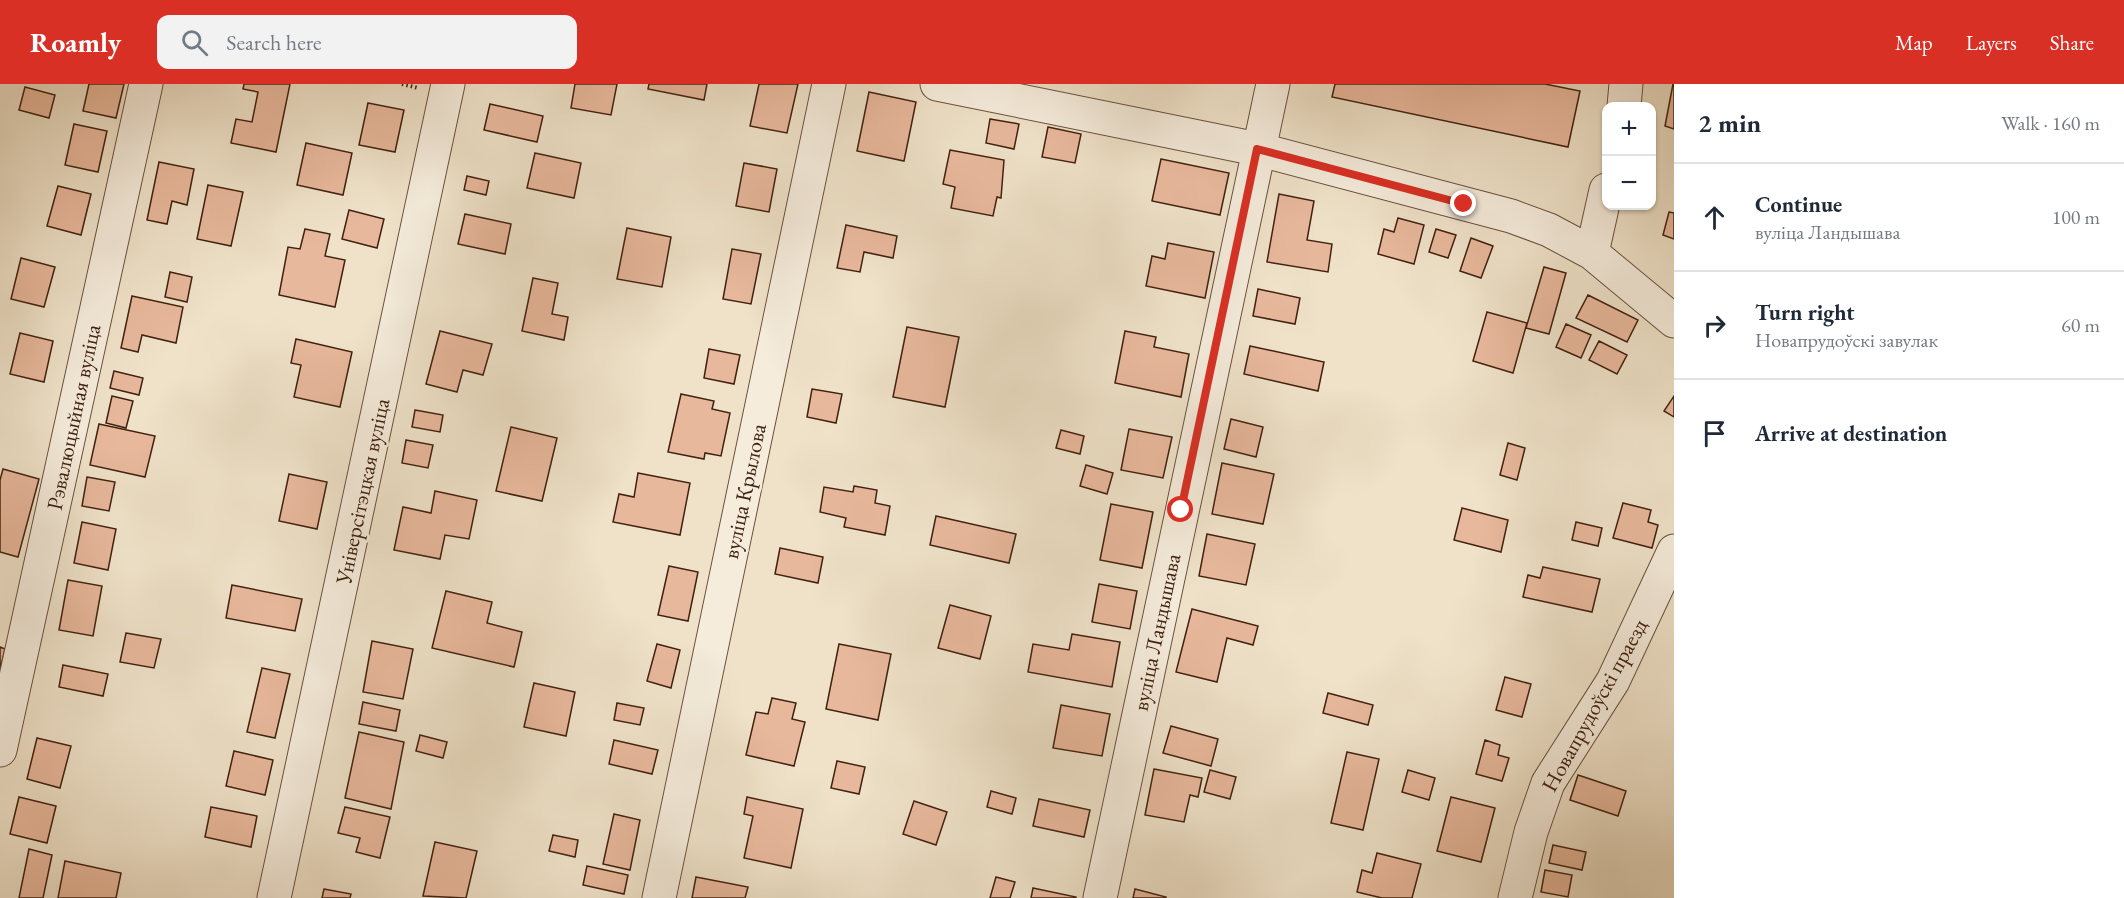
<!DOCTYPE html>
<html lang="en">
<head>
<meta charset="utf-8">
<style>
	:root { --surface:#fff; --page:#f2f2f3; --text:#1f2937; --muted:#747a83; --line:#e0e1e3; --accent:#d93025 }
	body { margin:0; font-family:"EB Garamond",serif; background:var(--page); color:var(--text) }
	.controls { position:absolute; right:18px; top:18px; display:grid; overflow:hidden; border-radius:12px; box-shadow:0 2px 4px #0004 }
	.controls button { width:54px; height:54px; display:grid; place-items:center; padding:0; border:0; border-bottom:2px solid var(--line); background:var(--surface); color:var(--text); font:30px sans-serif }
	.stop { position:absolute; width:18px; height:18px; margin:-14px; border:4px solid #d93025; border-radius:50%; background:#fff }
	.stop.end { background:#d93025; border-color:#fff; box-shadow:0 2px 6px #0008 }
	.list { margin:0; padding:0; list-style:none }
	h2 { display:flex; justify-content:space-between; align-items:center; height:78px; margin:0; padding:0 24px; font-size:26px }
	h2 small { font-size:20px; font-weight:400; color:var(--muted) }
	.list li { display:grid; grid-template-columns:39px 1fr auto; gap:18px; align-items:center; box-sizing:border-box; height:108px; padding:0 24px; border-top:2px solid var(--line) }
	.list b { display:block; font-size:22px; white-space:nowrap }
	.list p { margin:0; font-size:20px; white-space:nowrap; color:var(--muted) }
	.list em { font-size:20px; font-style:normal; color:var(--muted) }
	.icon { flex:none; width:33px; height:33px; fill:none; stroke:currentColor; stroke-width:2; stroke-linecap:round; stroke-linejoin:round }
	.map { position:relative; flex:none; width:1674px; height:814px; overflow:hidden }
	header { display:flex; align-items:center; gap:36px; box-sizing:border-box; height:84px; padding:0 30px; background:var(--accent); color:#fff }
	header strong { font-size:28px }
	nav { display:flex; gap:33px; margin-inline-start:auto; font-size:21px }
	.search { width:420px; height:54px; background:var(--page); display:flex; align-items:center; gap:15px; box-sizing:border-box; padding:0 21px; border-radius:12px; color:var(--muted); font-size:22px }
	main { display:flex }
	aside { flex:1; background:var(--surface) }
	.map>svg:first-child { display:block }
	.building { fill:#e8b89c; stroke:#41210f; stroke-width:1.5 }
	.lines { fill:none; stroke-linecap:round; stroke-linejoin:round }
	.minor-casing { stroke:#6c513e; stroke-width:35 }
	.path { stroke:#41210f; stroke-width:4; stroke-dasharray:1.5 3; stroke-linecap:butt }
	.minor { stroke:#f5ecdc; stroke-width:33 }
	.route { stroke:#d93025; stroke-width:8 }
	.labels { text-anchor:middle; stroke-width:5; stroke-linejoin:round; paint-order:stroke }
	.street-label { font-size:22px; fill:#41210f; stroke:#f5ecdc }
</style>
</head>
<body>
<header>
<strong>Roamly</strong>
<div class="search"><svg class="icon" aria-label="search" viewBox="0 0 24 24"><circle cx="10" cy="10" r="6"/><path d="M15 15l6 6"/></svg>Search here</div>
<nav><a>Map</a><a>Layers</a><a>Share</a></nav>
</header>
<main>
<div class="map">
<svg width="1674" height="814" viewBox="0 0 1674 814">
	<rect width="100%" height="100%" fill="#efe2c9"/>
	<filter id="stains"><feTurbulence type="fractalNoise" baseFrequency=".00333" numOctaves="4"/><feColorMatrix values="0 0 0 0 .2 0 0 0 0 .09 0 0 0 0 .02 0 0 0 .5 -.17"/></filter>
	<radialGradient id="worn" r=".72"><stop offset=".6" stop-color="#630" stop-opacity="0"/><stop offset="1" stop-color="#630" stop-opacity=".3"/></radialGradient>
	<path class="building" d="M89 0H124L116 34 83 27Z
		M244 0H290L276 68 231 59 236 35 252 38 258 8 243 5Z
		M575 0H617L611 31 571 24Z
		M649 0H707L704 16 648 5Z
		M759 0H798L787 49 750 42Z
		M1335 0H1545L1580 7 1568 63 1332 13Z
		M1673 0H1674V45L1665 42Z
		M25 3 55 11 49 34 19 26Z
		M869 8 916 18 904 77 857 67Z
		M368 19 404 26 395 68 359 61Z
		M490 20 543 32 537 58 484 46Z
		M990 35 1019 40 1014 65 986 59Z
		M74 40 107 47 98 88 65 81Z
		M1048 43 1081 50 1075 79 1042 73Z
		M306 59 352 69 343 111 297 101Z
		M950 66 1004 76 1001 114 997 113 993 132 951 124 955 103 943 100Z
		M535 69 581 79 574 114 527 104Z
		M1161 75 1229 89 1220 131 1152 117Z
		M159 78 194 85 187 121 172 117 167 140 147 136Z
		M744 79 777 85 769 128 736 122Z
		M467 92 489 97 486 111 464 106Z
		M208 101 243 108 231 162 197 155Z
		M58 102 91 110 81 151 47 142Z
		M1279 110 1314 117 1307 156 1332 160 1328 188 1267 178Z
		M349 126 384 135 377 164 342 155Z
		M1669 128 1674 129V155L1663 151Z
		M465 130 511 140 505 170 458 160Z
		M1398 134 1424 141 1414 180 1378 170 1384 145 1394 148Z
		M846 141 897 152 893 174 864 168 860 188 837 184Z
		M627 144 671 153 662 203 617 195Z
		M305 145 330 150 325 172 345 176 335 223 279 211 288 163 300 165Z
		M1436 145 1456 151 1448 174 1429 168Z
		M1471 154 1493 162 1481 194 1460 187Z
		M1168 159 1214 168 1205 214 1146 202 1152 172 1165 175Z
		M732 165 761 170 751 220 723 215Z
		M21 174 55 183 44 223 11 215Z
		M1544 183 1566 189 1549 250 1526 244Z
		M170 188 192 193 187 218 165 213Z
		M533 194 558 199 552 230 568 233 564 256 522 247Z
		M1258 205 1300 214 1295 240 1253 232Z
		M1588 211 1638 236 1627 258 1576 234Z
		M132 212 183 223 176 259 142 251 138 268 121 264Z
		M1487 228 1527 239 1513 289 1473 277Z
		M1566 240 1591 251 1581 274 1556 263Z
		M907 243 959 253 945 323 893 313Z
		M440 247 492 260 483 291 463 286 457 308 426 300Z
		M1125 247 1156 253 1154 263 1189 270 1181 313 1115 299Z
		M20 249 53 257 44 298 10 290Z
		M296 255 352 268 340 323 294 313 301 281 291 279Z
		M1599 257 1627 271 1617 290 1589 276Z
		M1250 262 1324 278 1318 307 1244 290Z
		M709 265 740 271 734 300 704 294Z
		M114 287 143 294 139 311 110 304Z
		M812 305 842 310 836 339 807 333Z
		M681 310 714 317 712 325 730 329 721 372 705 369 704 375 668 368Z
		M112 312 133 317 126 344 106 339Z
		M1674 312V333L1664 327Z
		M415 326 443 331 440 348 412 343Z
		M1231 335 1263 343 1256 373 1224 365Z
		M99 340 155 352 145 393 90 381Z
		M511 343 557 354 542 417 496 407Z
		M1129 345 1172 353 1163 394 1121 386Z
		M1061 346 1084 352 1080 370 1056 364Z
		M406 356 433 361 428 384 402 379Z
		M1508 359 1525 364 1517 396 1500 391Z
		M1222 379 1274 390 1263 440 1212 430Z
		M1086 381 1113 389 1107 410 1080 402Z
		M3 385 39 395 18 473 0 468V396Z
		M638 389 690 399 680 451 613 438 619 410 634 413Z
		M289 390 327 398 317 445 279 437Z
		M87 393 115 398 109 427 82 422Z
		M854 402 877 406 875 419 890 422 885 451 844 443 846 434 820 428 824 403 853 408Z
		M435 407 477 416 469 455 445 451 440 475 394 466 403 423 431 429Z
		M1623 419 1651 426 1648 438 1658 441 1652 464 1613 454Z
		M1111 420 1153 428 1142 484 1100 476Z
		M1462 424 1508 436 1501 468 1454 456Z
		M936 432 1016 450 1009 479 930 461Z
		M82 438 116 445 108 486 74 479Z
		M1576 438 1602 444 1598 462 1572 456Z
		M1207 450 1255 460 1246 501 1199 492Z
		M780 464 823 473 818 499 775 490Z
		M669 482 698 488 688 537 658 531Z
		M1543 483 1600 495 1592 528 1523 513 1528 491 1540 494Z
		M68 496 102 502 93 552 59 546Z
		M1099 500 1137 507 1130 545 1092 538Z
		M232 501 302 515 295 547 226 534Z
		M446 507 492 518 487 539 522 548 514 583 432 564Z
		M950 521 991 532 980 575 938 564Z
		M1192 525 1258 542 1253 561 1227 554 1217 598 1176 588Z
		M126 549 161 555 154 584 120 578Z
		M1072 550 1120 558 1112 603 1028 588 1033 560 1069 566Z
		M372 557 413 565 403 615 363 608Z
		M657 560 680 566 671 604 647 597Z
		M839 560 891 570 878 636 826 625Z
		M0 563 5 565 0 586Z
		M63 581 108 590 103 612 59 603Z
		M262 584 290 590 275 654 247 648Z
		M1505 593 1531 600 1522 633 1496 626Z
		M534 599 575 608 566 652 524 643Z
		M1328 609 1373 621 1368 641 1323 629Z
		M772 614 796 619 792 635 805 638 794 682 746 671 756 628 768 630Z
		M363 618 400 626 396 647 359 640Z
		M617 619 644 624 640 641 614 636Z
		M1061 621 1110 630 1102 672 1053 664Z
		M1171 642 1218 655 1211 682 1163 669Z
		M359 648 404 658 391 725 345 714Z
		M420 651 447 658 443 674 416 667Z
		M37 654 71 662 60 704 27 695Z
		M614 656 658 666 652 690 609 680Z
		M1485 656 1500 661 1498 671 1509 674 1502 697 1476 690Z
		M234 667 273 676 265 711 226 702Z
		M1347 668 1379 675 1363 746 1331 739Z
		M837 677 865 683 859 710 831 704Z
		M1154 685 1202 694 1198 713 1190 711 1184 738 1145 731Z
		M1210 686 1236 693 1230 715 1204 708Z
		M1408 686 1435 694 1429 716 1402 708Z
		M1578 691 1626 707 1618 732 1570 716Z
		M991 707 1016 714 1012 730 987 723Z
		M19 713 56 722 47 759 10 750Z
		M747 713 803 725 791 784 744 774 753 732 744 730Z
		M1451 713 1495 724 1481 778 1437 767Z
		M1039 715 1090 726 1084 753 1033 742Z
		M914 717 947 728 936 761 903 750Z
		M211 723 257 732 251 763 205 753Z
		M345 723 390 733 380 774 356 768 360 754 338 749Z
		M614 730 640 736 630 786 603 780Z
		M553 751 578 756 575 773 549 767Z
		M435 758 477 767 466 814 423 812Z
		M1553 761 1586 768 1582 786 1549 779Z
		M29 765 52 771 43 814H19Z
		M1377 769 1421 780 1412 814H1382L1357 808 1362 786 1372 789Z
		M65 777 121 789 116 814H58Z
		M587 782 628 791 624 810 583 801Z
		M1545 786 1572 791 1568 813 1541 808Z
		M696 793 748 803 745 814H692Z
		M996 793 1015 798 1010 814H990Z
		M1033 804 1076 813V814H1031Z
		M324 805 351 810 350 814H322Z
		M1135 805 1166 813V814H1133Z"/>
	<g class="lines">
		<defs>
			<path id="minor" d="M937 0 1257 65 1511 132 1549 146 1592 169 1674 237
				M1624 22 1626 0
				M1592 169 1606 106
				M0 666 146 0
				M274 814 448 0
				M659 814 829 0
				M1100 814 1273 0
				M1515 814 1531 748 1548 699 1613 597 1674 467"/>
		</defs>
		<use href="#minor" class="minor-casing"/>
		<path class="path" d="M402 0 418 4"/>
		<use href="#minor" class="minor"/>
	</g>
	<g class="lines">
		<path class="route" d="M1181 426 1257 65 1464 120"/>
	</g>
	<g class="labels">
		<g class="street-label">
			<text transform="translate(73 333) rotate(-78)" y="8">Рэвалюцыйная вуліца</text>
			<text transform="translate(362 407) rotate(-78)" y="8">Універсітэцкая вуліца</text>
			<text transform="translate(744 407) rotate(-78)" y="8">вуліца Крылова</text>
			<text transform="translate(1156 548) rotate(-78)" y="8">вуліца Ландышава</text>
			<text transform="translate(1594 621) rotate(-61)" y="8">Новапрудоўскі праезд</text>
		</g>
	</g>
	<rect width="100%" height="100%" filter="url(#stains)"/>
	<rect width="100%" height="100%" fill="url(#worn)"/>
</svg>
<div class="controls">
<button>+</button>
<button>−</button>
</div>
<div class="stop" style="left:1181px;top:426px"></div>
<div class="stop end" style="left:1464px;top:120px"></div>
</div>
<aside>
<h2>2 min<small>Walk · 160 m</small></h2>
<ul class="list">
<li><svg class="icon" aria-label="ahead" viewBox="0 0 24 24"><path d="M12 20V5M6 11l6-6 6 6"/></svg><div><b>Continue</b><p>вуліца Ландышава</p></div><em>100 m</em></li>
<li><svg class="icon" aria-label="right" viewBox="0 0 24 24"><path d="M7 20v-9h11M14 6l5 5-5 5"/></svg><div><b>Turn right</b><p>Новапрудоўскі завулак</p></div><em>60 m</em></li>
<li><svg class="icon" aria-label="arrive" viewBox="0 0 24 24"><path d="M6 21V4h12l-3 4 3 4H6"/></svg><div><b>Arrive at destination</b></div></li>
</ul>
</aside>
</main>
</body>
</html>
